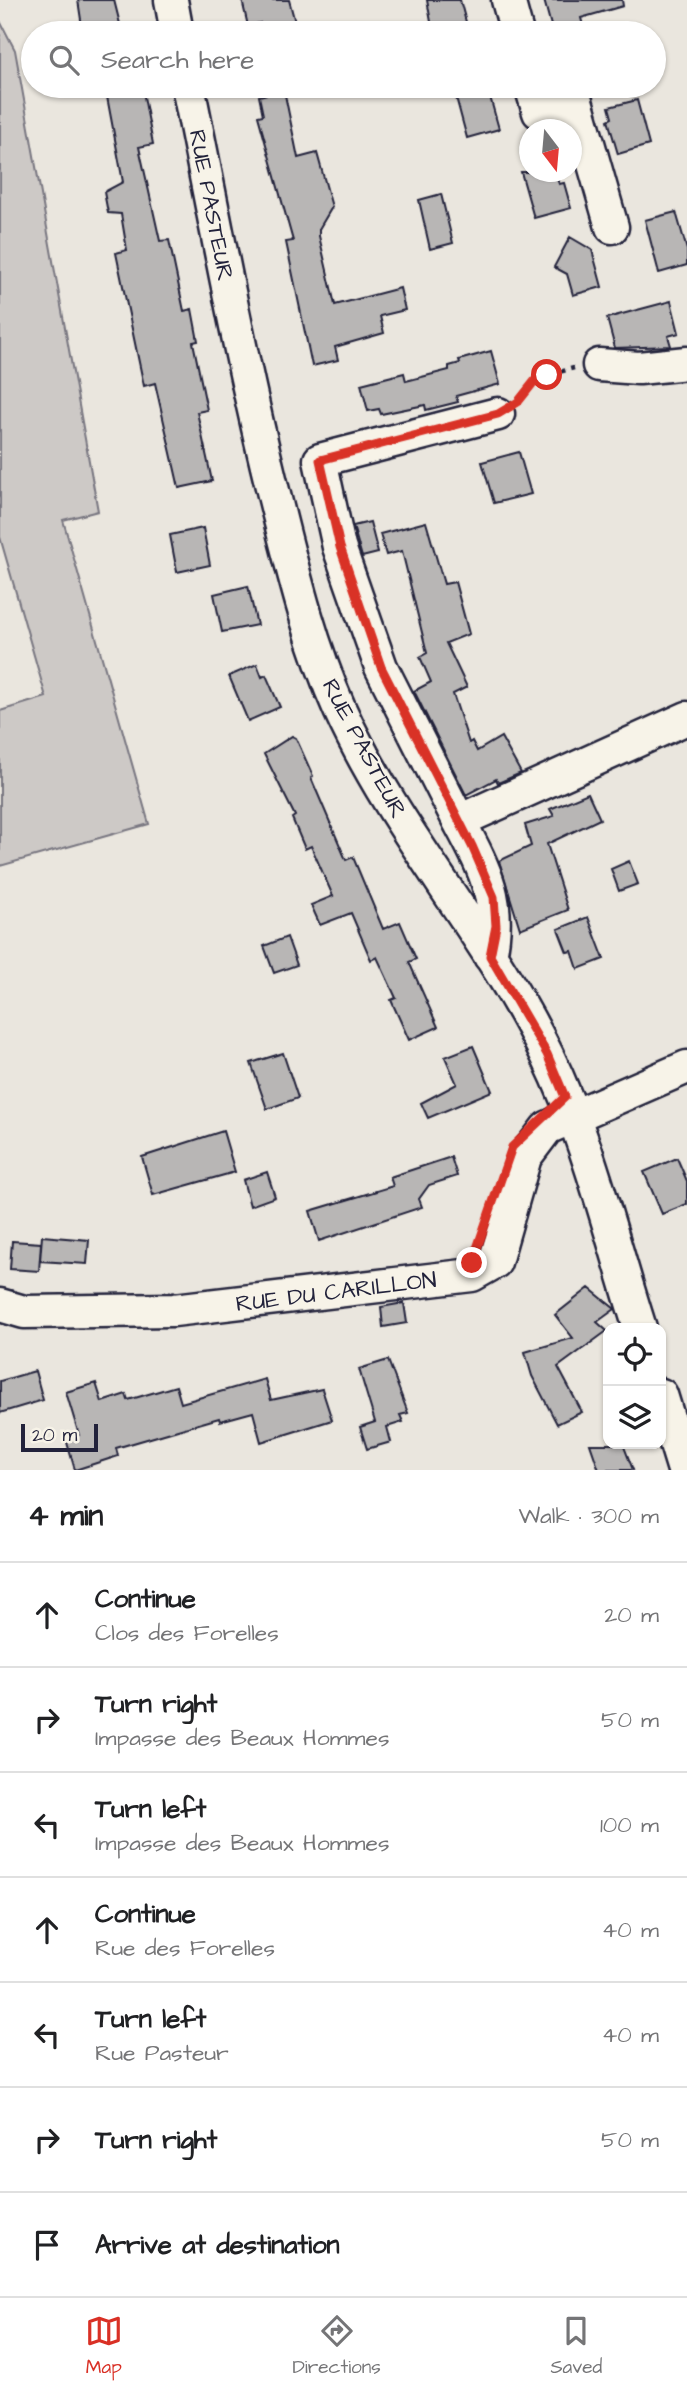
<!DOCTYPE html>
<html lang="en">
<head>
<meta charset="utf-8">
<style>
	:root { --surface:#fff; --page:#f2f2f2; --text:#202124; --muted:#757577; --line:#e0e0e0; --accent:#d93025 }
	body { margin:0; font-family:"Architects Daughter",sans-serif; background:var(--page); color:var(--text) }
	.controls { position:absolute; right:21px; bottom:21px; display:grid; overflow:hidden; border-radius:14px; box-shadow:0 2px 5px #0004 }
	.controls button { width:63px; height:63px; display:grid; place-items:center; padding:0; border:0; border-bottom:2px solid var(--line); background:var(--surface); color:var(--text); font:35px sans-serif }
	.compass { position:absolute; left:519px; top:119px; width:63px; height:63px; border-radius:50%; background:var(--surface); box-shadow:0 2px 5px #0004; rotate:164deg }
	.scale { position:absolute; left:21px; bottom:18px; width:77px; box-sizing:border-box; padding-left:7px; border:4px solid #22223b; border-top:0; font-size:19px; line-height:24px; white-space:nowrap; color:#22223b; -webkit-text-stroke:5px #f7f3e8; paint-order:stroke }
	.stop { position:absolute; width:21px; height:21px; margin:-16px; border:5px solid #d93025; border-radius:50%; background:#fff }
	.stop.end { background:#d93025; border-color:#fff; box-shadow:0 2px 7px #0008 }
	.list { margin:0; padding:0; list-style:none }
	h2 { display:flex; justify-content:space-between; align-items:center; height:91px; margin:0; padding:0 28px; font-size:30px }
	h2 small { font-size:23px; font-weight:400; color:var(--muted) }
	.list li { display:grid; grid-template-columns:46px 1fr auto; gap:21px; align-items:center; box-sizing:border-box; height:105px; padding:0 28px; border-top:2px solid var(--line) }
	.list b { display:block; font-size:26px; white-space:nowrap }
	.list p { margin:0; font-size:23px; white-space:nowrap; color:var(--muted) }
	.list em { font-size:23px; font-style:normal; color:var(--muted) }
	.icon { flex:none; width:38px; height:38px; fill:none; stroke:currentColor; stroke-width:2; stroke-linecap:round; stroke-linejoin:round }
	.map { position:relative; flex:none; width:687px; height:1470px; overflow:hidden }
	.search { position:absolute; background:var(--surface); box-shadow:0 2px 5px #0004; left:21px; right:21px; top:21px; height:77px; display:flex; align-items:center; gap:18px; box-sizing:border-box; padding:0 24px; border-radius:38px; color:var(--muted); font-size:26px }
	.sheet { height:826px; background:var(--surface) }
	nav { display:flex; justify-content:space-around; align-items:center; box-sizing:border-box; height:98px; border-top:2px solid var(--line); background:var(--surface); font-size:19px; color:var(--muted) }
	nav a { display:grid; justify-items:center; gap:4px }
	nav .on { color:var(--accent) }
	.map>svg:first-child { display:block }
	.green { fill:#cdc9c6; stroke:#787680; stroke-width:2 }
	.building { fill:#b8b6b5; stroke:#22223b; stroke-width:2 }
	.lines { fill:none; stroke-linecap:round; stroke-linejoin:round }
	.minor-casing { stroke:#22223b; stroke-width:37 }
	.path { stroke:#22223b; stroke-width:4.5; stroke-dasharray:5 5; stroke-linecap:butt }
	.minor { stroke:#f7f3e8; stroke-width:32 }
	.route { stroke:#d93025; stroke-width:9 }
	.labels { text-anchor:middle; stroke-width:5; stroke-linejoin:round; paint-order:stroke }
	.street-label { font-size:23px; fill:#22223b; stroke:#f7f3e8 }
</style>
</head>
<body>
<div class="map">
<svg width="687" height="1470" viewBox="0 0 687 1470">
	<rect width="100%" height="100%" fill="#eae6de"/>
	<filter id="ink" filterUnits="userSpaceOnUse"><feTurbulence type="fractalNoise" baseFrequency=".0143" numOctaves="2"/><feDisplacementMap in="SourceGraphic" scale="14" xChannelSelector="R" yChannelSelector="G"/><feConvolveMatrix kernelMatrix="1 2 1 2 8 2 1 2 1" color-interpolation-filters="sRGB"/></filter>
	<g filter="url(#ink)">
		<path class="green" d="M0 21 15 50 98 511 63 520 149 824 0 866V711L46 697 0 537Z"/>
		<path class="building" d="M78 0H114L121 28 83 33Z
			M242 0H289L298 33H263L260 23 248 26Z
			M427 0H460L469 33H433Z
			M544 0H622L623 6 581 18 585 33H553Z
			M105 86H142L153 144 139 147 160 241 169 240 184 311 192 309 198 341 193 342 207 410 197 412 212 481 179 488 155 383 144 386 116 253 127 250 121 214 108 213 104 192 123 182Z
			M453 86H487L499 129 467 138Z
			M284 90 298 158 317 153 332 207 319 229V236L335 305 400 288 405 310 380 316 384 333 335 347 338 360 312 366 286 242 293 241 258 116 263 115 259 96Z
			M637 100 649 145 618 154 608 120 612 118 609 107Z
			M521 172H555L559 184 564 183 571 208 534 218Z
			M441 194 453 243 430 249 419 200Z
			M676 212 687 250V265L659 273 645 220Z
			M570 237 592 250 602 287 573 295 567 274 554 267Z
			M671 301 679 333 668 336 671 346 615 348 607 318Z
			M491 351 500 384 456 396 458 402 426 410 425 405 381 414 379 409 368 411 361 384 404 373 406 381 449 370V366L460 363 459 360Z
			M519 452 531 494 494 503 482 462Z
			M370 522 378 553 362 557 353 526Z
			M426 522 444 584 455 582 469 634 446 643 467 687 453 694 469 743 472 741 477 751 501 737 521 773 498 783 496 779 466 795 414 691 431 682 420 657 427 653 402 551 386 555 380 534Z
			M203 528 210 565 177 572 170 535Z
			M248 586 257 625 222 632 214 594Z
			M257 664 262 677 266 675 280 707 248 721 229 676Z
			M292 736 296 738 313 776 311 778 346 860 353 857 383 929 400 922 416 959 409 962 438 1027 409 1040 391 1000 396 998 377 957 371 960 351 913 320 925 311 905 333 896 311 846 305 849 292 818 295 816 264 754Z
			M588 793 600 819 547 844 568 910 520 929 499 861 531 846 525 825 554 816 550 809Z
			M629 861 638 884 619 891 611 869Z
			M588 917 604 959 578 969 572 951 567 952 558 929Z
			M287 937 297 965 274 973 264 946Z
			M473 1046 492 1091 428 1118 421 1103 457 1084 445 1057Z
			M283 1053 298 1098 267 1109 251 1063Z
			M223 1131 235 1172 153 1195 142 1157Z
			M451 1157 457 1176 429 1185 419 1199 422 1207 319 1241 310 1211 393 1186 390 1177Z
			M677 1158 687 1181V1204L662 1214 644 1172Z
			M267 1172 275 1197 250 1206 243 1180Z
			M42 1236 89 1240 87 1264 40 1261Z
			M12 1241 41 1243 39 1271 10 1269Z
			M589 1288 615 1309 597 1322 607 1331 558 1367 582 1412 557 1424 532 1376 525 1352 573 1338 555 1315Z
			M404 1303 407 1323 383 1327 381 1307Z
			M388 1360 408 1413 400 1415 403 1422 387 1427 391 1442 367 1449 360 1427 375 1422 359 1369Z
			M35 1371 43 1400 0 1413V1381Z
			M265 1379 271 1400 322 1389 332 1420 261 1442 253 1412 220 1421 219 1418 116 1448 118 1456 75 1470 66 1439 79 1435 66 1392 96 1383 102 1402 126 1394 128 1400 176 1386 181 1403Z
			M590 1444H623L633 1470H599Z"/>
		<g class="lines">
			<defs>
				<path id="minor" d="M171 0 177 33
					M508 0 517 33
					M188 86C216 224 241 363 275 499 293 571 310 643 340 710 396 833 489 935 547 1055 589 1141 611 1238 640 1328
					M531 86 539 112 576 101 612 227
					M599 365 639 368 687 363
					M459 821 381 667 339 547 320 460 498 414
					M490 956C502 900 485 870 459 821L687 718
					M0 1305 24 1312 174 1310 472 1275 495 1262 525 1157 547 1128 687 1067
					M661 1395 684 1470"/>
			</defs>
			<use href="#minor" class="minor-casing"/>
			<path class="path" d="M521 398 537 378 574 368"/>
			<use href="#minor" class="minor"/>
		</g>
	</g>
	<g class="lines" filter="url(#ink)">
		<path class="route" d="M472 1263 512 1147 565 1097 547 1054 490 956 496 926 494 897 472 846 381 667 340 547 320 460 498 414 518 402 537 378 547 375"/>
	</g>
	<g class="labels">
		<g class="street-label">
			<text transform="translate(212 205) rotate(79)" y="8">RUE PASTEUR</text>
			<text transform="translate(365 748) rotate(62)" y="8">RUE PASTEUR</text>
			<text transform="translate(336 1291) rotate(-7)" y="8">RUE DU CARILLON</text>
		</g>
	</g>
</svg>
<div class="controls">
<button><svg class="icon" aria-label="locate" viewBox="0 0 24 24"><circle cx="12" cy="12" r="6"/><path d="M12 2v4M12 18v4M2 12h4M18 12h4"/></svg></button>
<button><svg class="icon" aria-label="layers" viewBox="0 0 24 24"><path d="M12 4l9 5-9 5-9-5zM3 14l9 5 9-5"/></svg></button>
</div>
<svg class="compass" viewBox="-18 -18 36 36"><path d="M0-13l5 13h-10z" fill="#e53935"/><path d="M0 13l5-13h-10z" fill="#757577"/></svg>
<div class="scale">20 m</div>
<div class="stop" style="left:547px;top:375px"></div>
<div class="stop end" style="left:472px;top:1263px"></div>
<div class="search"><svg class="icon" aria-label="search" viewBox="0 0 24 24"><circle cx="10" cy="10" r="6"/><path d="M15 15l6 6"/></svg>Search here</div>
</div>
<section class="sheet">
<h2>4 min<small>Walk · 300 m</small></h2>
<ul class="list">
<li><svg class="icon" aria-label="ahead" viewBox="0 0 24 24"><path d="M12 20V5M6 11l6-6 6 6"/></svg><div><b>Continue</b><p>Clos des Forelles</p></div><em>20 m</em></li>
<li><svg class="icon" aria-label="right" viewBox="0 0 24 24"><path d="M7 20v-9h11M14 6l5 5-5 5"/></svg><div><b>Turn right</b><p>Impasse des Beaux Hommes</p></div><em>50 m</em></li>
<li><svg class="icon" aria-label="left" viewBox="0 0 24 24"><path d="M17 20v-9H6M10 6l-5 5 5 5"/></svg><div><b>Turn left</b><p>Impasse des Beaux Hommes</p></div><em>100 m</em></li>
<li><svg class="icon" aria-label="ahead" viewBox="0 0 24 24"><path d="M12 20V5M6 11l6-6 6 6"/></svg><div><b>Continue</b><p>Rue des Forelles</p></div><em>40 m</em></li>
<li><svg class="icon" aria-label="left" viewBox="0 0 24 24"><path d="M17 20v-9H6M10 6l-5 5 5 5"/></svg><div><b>Turn left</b><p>Rue Pasteur</p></div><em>40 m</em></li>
<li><svg class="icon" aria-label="right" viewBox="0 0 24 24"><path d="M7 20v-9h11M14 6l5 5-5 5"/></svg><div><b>Turn right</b></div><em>50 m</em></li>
<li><svg class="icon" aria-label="arrive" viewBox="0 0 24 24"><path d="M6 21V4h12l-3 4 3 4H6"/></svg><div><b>Arrive at destination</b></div></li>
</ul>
</section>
<nav>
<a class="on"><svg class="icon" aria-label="map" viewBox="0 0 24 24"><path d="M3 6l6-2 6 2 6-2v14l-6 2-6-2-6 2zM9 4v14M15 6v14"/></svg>Map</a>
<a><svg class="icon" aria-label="directions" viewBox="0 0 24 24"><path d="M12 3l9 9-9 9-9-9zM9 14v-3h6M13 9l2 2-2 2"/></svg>Directions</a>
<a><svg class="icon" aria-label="saved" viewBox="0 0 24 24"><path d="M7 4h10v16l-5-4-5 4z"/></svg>Saved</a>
</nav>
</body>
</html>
